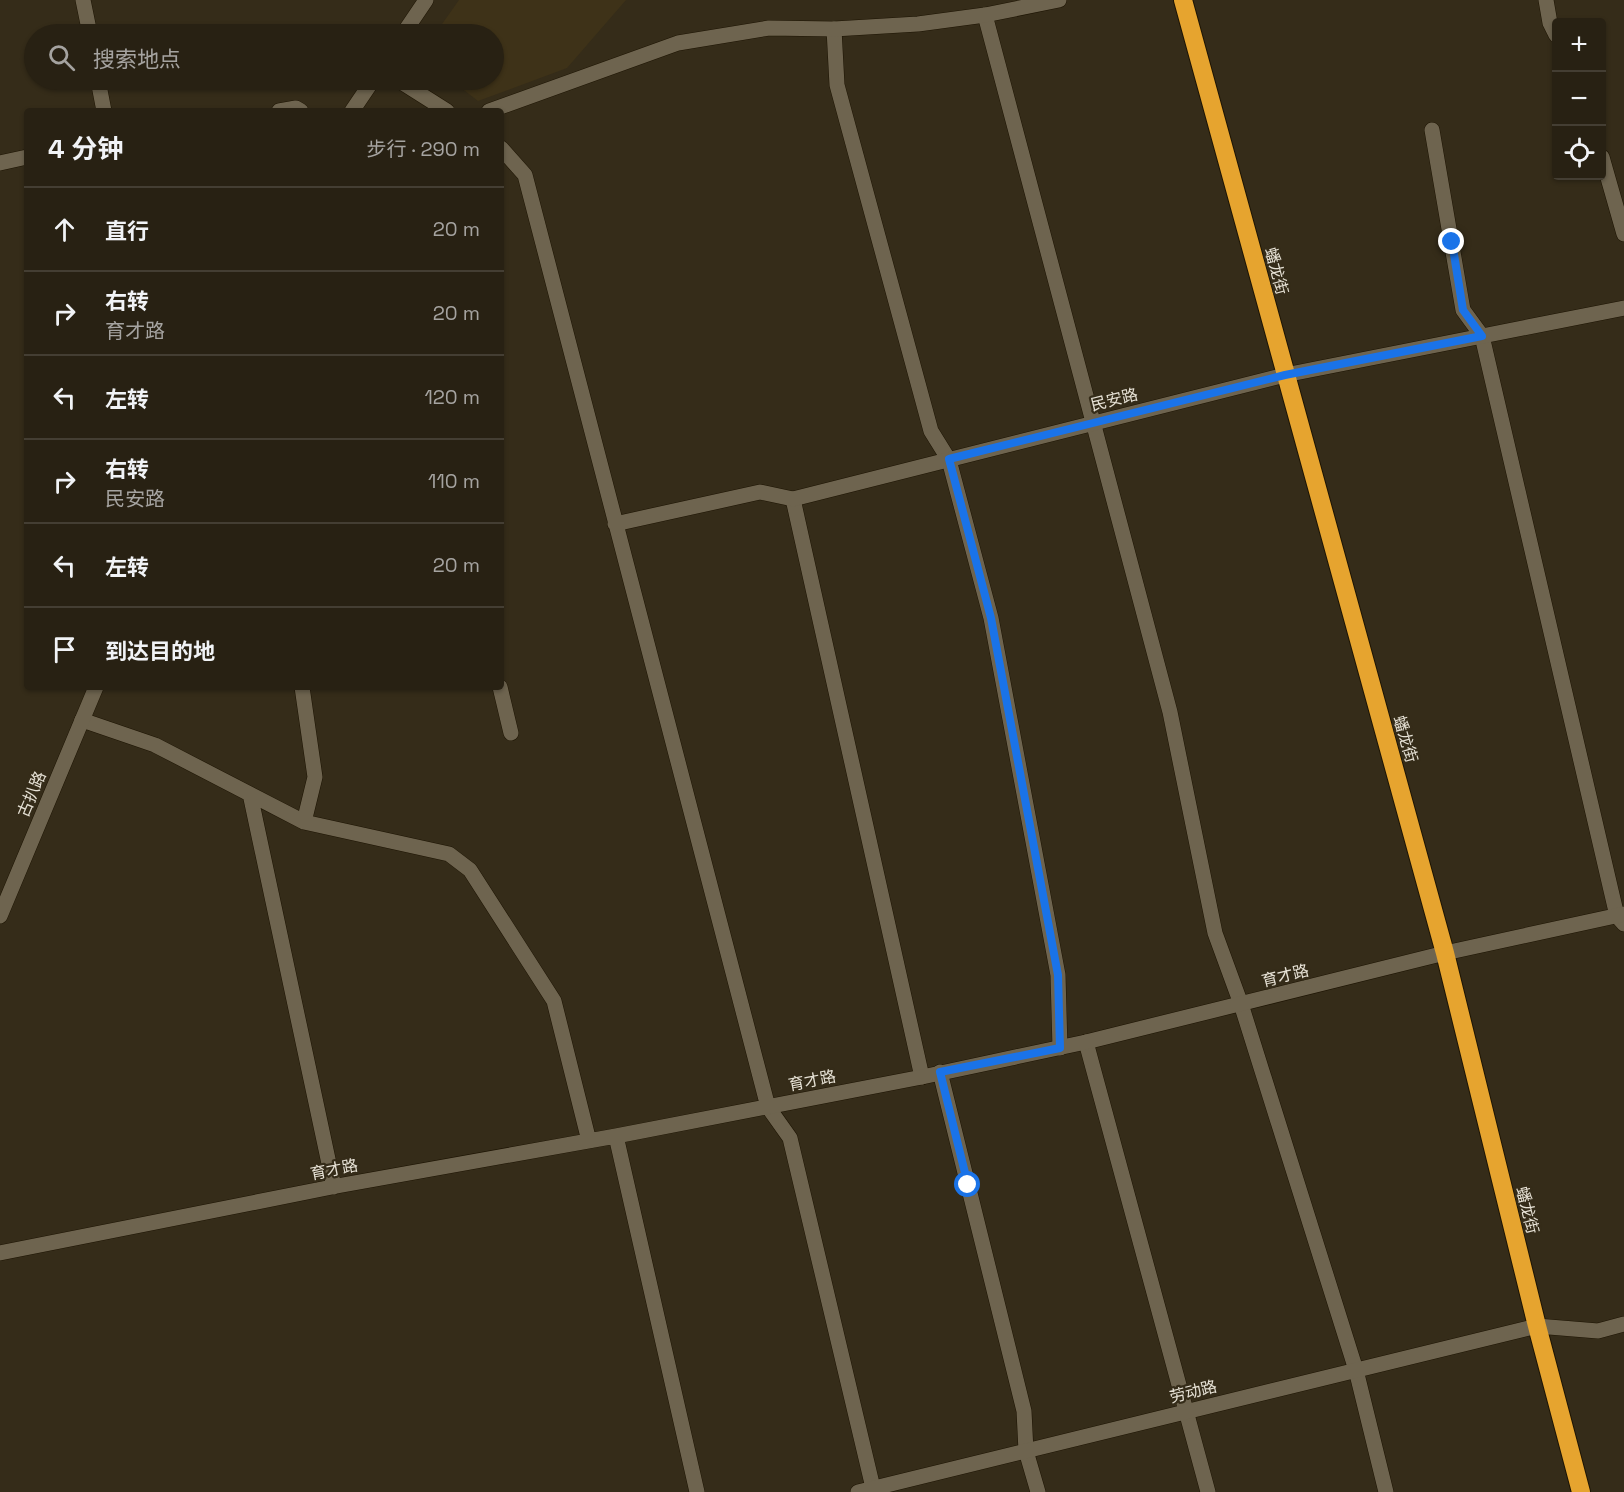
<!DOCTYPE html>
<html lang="zh">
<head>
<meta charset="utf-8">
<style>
	:root { --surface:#282113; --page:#30291c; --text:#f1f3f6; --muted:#a5a3a0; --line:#443e33 }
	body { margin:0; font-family:"Space Grotesk","Noto Sans SC",sans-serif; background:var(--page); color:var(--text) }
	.controls { position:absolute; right:18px; top:18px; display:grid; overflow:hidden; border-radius:6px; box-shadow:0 2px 4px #0004 }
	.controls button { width:54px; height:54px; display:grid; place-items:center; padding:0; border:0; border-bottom:2px solid var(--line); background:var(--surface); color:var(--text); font:30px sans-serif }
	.stop { position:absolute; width:18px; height:18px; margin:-14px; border:4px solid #1a73e8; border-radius:50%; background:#fff }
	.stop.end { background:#1a73e8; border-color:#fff; box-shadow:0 2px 6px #0008 }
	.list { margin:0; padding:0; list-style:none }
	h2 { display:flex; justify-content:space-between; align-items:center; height:78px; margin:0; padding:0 24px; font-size:26px }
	h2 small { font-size:20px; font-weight:400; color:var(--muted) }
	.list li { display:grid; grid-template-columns:39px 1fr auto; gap:18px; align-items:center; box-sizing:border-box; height:84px; padding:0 24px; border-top:2px solid var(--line) }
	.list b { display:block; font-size:22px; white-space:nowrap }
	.list p { margin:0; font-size:20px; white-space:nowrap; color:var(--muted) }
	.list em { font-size:20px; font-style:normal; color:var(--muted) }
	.icon { flex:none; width:33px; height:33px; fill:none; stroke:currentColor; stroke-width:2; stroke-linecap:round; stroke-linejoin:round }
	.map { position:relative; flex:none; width:1624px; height:1492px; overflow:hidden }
	.search { position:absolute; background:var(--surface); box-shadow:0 2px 4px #0004; left:24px; top:24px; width:480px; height:66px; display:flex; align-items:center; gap:15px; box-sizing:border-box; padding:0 21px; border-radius:33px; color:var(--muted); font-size:22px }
	.panel { position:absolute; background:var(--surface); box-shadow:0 2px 4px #0004; left:24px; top:108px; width:480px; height:582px; border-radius:6px }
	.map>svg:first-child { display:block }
	.built { fill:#3e3218 }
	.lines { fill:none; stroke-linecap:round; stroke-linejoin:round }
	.lane-casing { stroke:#1d1403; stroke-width:16 }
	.street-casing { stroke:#1d1403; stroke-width:16 }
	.secondary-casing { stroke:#1d1403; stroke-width:16 }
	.highway-casing { stroke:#1d1403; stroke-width:20 }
	.lane { stroke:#6e644f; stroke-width:15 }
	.street { stroke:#6e644f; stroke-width:15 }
	.secondary { stroke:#6e644f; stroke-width:15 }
	.highway { stroke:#e6a42f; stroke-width:18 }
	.route { stroke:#1a73e8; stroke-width:8 }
	.labels { text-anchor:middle; stroke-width:4.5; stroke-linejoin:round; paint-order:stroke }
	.street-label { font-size:16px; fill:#e6e1d5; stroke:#352c19 }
</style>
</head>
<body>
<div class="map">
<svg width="1624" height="1492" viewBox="0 0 1624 1492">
	<rect width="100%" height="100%" fill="#352c19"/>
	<path class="built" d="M459 0H626L567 68 478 101 451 80H494V34H435Z"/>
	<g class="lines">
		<defs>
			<path id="lane" d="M83 0 90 34
				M1546 0 1550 23 1556 35
				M985 15 1170 712 1215 933 1241 1004 1356 1370 1386 1492
				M834 29 837 85 931 431 949 460 991 618 1058 975 1060 1048
				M98 80 104 111
				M1432 130 1463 310 1482 336 1617 916 1624 924
				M1602 157 1624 234
				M793 499 922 1077
				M500 687 511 733
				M1086 1042 1208 1492
				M940 1072 1024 1411 1026 1451 1038 1492
				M768 1107 790 1138 874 1492"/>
			<path id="street" d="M398 80 447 111
				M279 111 296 108 301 111
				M489 111 678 43 769 28 834 29 918 24 985 15 1059 0
				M501 148 525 175 768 1107
				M0 163 27 157
				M615 524 760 492 793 499 1285 375 1624 308
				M302 687 315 777 304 822
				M82 720 155 745 304 822 449 854 470 870 554 1001 589 1141
				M250 794 334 1187
				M616 1136 697 1492
				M0 1253 337 1186 616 1136 922 1077 1086 1042 1445 953 1624 914
				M858 1492 1537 1326 1598 1331 1624 1324"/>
			<path id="secondary" d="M403 34 426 0
				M352 111 373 80
				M0 916 96 687"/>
			<path id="highway" d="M1183 0 1445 953 1537 1326 1581 1492"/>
		</defs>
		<use href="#lane" class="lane-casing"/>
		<use href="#street" class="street-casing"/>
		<use href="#secondary" class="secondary-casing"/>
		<use href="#highway" class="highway-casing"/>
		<use href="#lane" class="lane"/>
		<use href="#street" class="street"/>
		<use href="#secondary" class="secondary"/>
		<use href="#highway" class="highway"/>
	</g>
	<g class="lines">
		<path class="route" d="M968 1185 940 1072 1060 1048 1058 975 991 618 949 459 1285 375 1482 336 1463 310 1452 242"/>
	</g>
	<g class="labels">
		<g class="street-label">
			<text transform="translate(1277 271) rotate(75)" y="6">蟠龙街</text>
			<text transform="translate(1114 399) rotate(-14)" y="6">民安路</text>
			<text transform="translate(1406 739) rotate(74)" y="6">蟠龙街</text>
			<text transform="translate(31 794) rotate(-67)" y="6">古扒路</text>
			<text transform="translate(1285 975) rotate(-14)" y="6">育才路</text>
			<text transform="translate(812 1080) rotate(-11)" y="6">育才路</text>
			<text transform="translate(334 1169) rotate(-11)" y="6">育才路</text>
			<text transform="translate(1528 1210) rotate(76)" y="6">蟠龙街</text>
			<text transform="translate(1193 1391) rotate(-14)" y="6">劳动路</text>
		</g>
	</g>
</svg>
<div class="controls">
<button>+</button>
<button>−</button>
<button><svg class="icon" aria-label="locate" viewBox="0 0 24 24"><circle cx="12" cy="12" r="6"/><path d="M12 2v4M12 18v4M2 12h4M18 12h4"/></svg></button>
</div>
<div class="stop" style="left:968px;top:1185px"></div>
<div class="stop end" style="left:1452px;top:242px"></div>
<div class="search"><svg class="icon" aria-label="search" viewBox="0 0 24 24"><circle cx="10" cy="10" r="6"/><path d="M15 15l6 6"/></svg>搜索地点</div>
<section class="panel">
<h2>4 分钟<small>步行 · 290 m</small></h2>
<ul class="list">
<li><svg class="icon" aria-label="ahead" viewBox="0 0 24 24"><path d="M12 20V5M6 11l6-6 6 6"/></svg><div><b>直行</b></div><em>20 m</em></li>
<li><svg class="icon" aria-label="right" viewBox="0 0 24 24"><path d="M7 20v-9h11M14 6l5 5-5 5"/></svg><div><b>右转</b><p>育才路</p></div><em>20 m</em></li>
<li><svg class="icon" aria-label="left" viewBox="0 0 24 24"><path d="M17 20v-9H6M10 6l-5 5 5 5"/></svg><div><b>左转</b></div><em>120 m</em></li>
<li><svg class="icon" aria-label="right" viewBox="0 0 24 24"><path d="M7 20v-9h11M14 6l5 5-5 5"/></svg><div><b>右转</b><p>民安路</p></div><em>110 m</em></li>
<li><svg class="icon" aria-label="left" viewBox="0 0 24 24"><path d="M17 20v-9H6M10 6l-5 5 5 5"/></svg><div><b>左转</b></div><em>20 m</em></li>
<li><svg class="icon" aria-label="arrive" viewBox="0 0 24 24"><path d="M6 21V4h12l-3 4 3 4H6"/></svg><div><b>到达目的地</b></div></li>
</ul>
</section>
</div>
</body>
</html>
